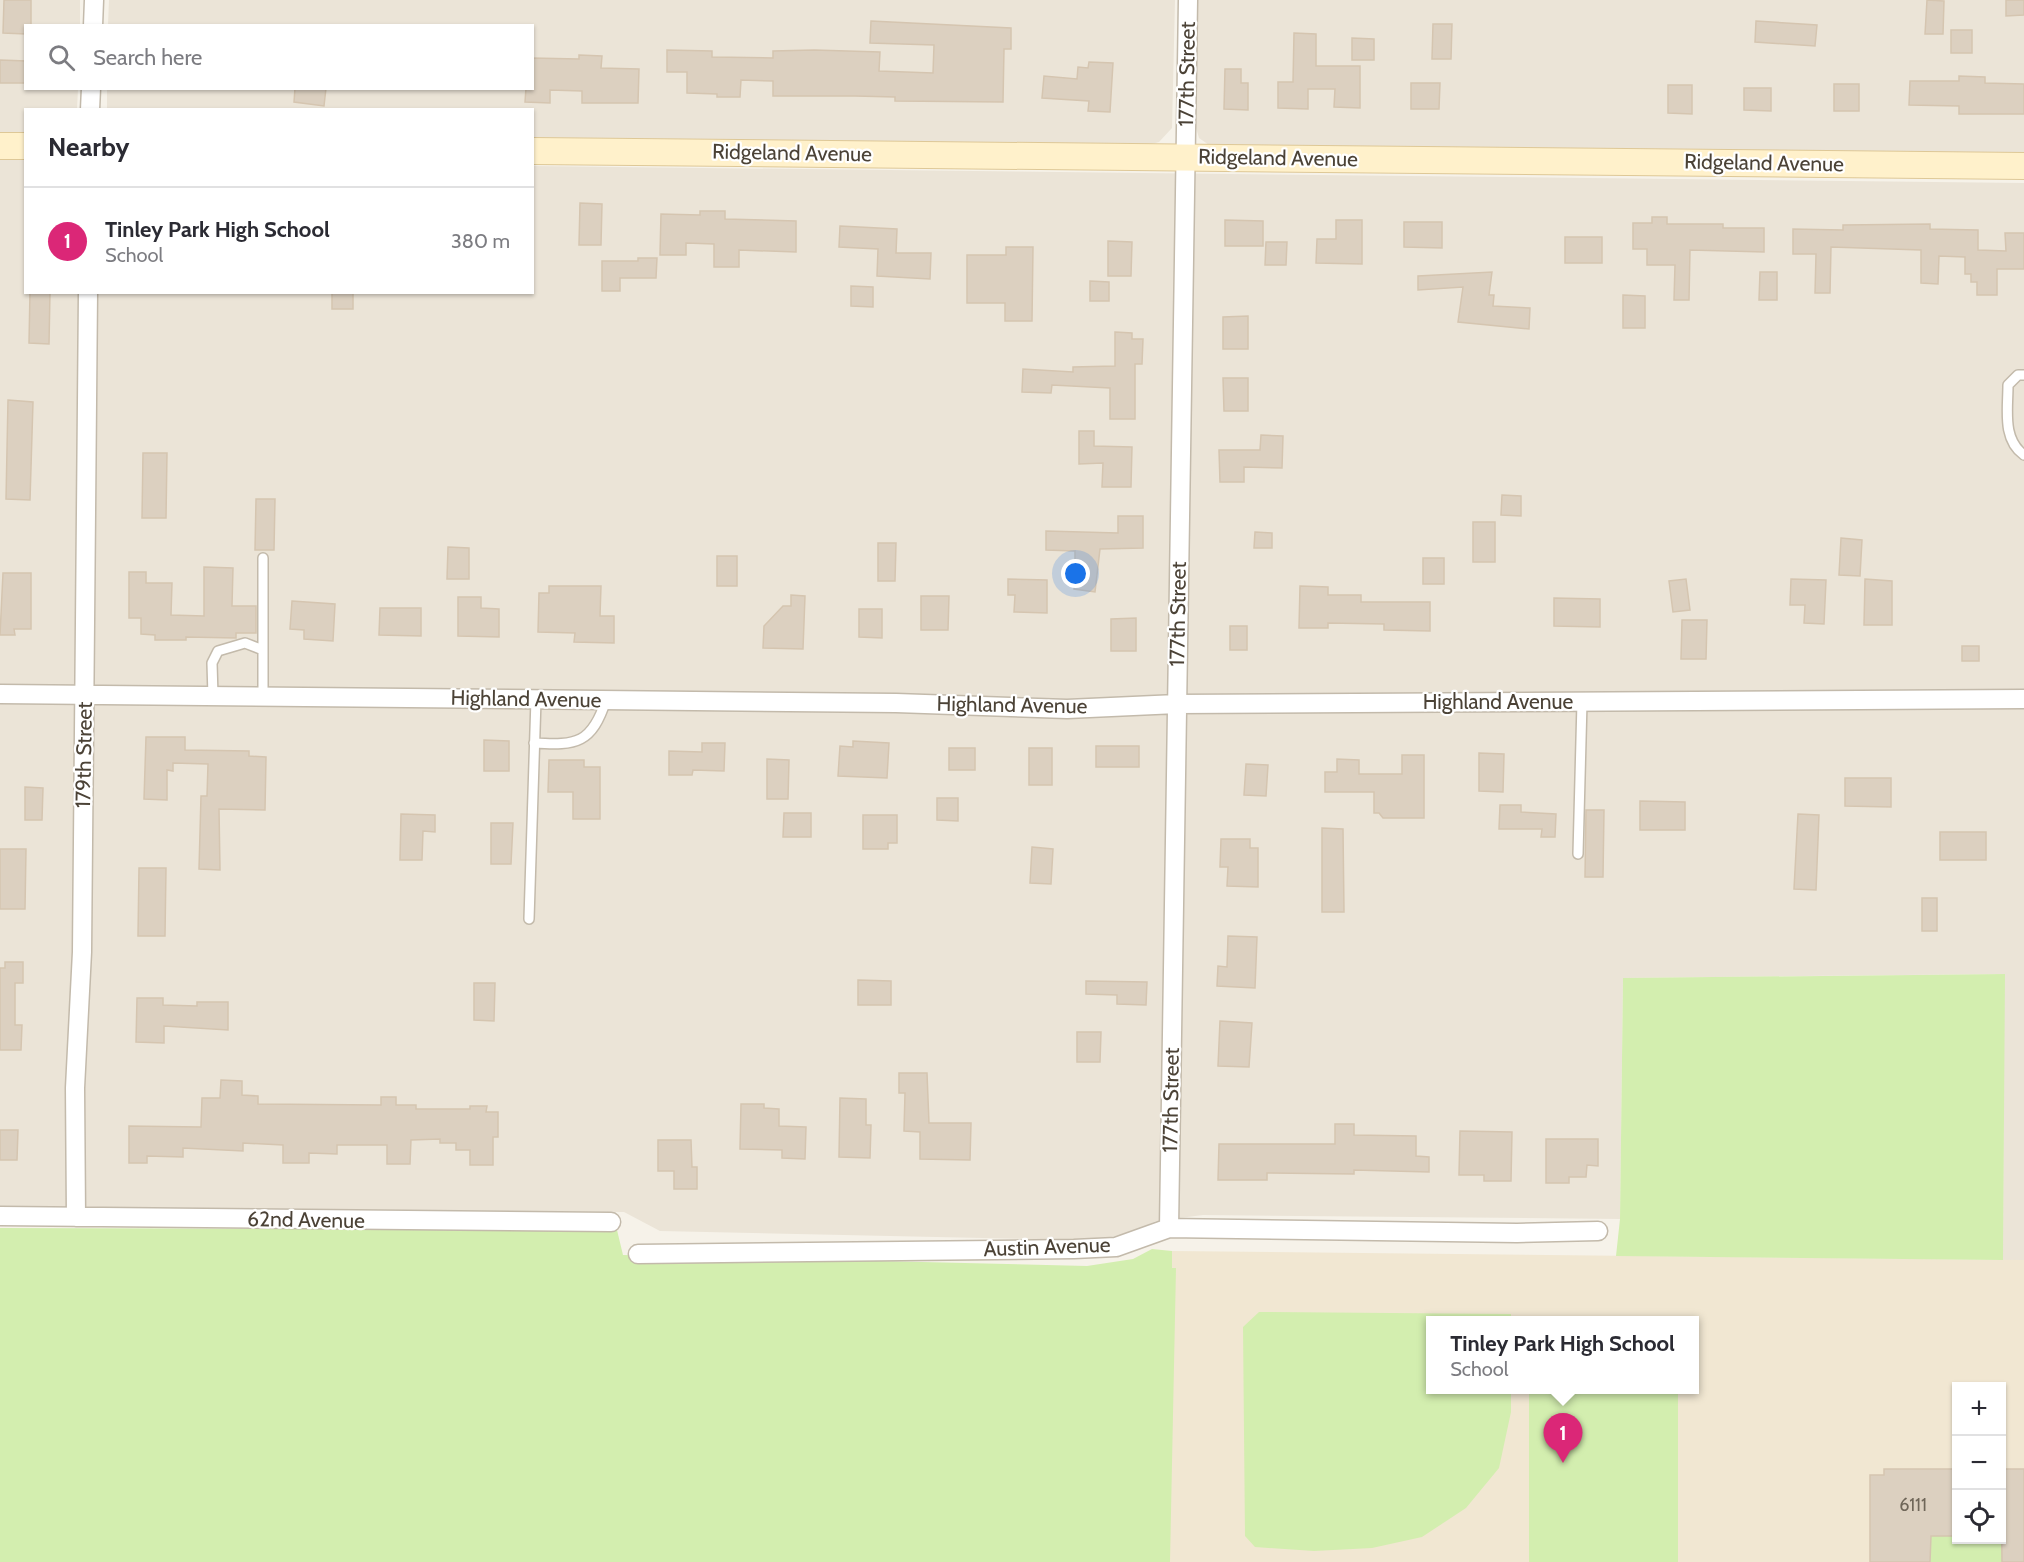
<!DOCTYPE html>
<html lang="en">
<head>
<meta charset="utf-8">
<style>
	:root { --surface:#fff; --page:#f2f2f3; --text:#2b2b33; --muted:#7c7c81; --line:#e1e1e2; --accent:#db2777 }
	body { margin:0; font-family:Cabin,sans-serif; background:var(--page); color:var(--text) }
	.controls { position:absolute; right:18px; bottom:18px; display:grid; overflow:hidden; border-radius:0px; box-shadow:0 2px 4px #0004 }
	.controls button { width:54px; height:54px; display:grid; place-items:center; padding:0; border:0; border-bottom:2px solid var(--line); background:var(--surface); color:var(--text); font:30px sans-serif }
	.you { position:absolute; left:1076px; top:574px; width:21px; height:21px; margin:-15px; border:4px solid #fff; border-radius:50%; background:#1a73e8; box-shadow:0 0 0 9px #1a73e833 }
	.badge { display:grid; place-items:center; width:39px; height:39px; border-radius:50%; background:var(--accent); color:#fff; font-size:20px; font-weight:700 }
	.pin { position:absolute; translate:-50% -50px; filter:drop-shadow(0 2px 3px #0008) }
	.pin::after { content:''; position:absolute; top:32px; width:21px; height:18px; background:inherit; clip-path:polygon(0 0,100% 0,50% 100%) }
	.popup { position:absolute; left:1426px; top:1316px; width:273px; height:78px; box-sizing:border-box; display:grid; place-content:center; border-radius:0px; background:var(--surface); filter:drop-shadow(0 2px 4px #0005); font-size:20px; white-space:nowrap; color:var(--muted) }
	.popup b { font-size:22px; color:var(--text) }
	.popup::after { content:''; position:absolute; left:50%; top:100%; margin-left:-12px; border:12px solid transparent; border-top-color:var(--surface) }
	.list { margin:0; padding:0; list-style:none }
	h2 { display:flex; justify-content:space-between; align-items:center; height:78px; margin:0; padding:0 24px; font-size:26px }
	h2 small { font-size:20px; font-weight:400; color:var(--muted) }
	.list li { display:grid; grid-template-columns:39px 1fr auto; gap:18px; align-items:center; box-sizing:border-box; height:108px; padding:0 24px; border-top:2px solid var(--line) }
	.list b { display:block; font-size:22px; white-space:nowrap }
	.list p { margin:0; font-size:20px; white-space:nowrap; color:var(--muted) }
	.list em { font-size:20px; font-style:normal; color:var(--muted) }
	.icon { flex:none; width:33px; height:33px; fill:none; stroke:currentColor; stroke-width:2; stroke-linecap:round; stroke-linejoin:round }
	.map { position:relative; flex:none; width:2024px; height:1562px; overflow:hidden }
	.search { position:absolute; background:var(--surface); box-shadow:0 2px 4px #0004; left:24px; top:24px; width:510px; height:66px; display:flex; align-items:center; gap:15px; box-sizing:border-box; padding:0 21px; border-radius:0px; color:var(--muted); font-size:22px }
	.panel { position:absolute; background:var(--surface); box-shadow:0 2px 4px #0004; left:24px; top:108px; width:510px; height:186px; border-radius:0px }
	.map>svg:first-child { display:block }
	.residential { fill:#ebe4d7 }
	.education { fill:#f1e7d2; fill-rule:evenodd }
	.green { fill:#d3eeaf }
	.building { fill:#dcd0c0; stroke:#d5c5b0; stroke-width:1.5 }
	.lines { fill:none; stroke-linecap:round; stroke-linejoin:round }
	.lane-casing { stroke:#c3baab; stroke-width:12 }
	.street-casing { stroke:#c3baab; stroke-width:21 }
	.secondary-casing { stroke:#dec897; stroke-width:28 }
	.lane { stroke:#fff; stroke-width:9 }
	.street { stroke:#fff; stroke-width:18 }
	.secondary { stroke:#fff1cb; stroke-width:26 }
	.labels { text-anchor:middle; stroke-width:4.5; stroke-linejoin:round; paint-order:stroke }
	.number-label { font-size:18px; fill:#6f6658 }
	.street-label { font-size:21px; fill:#4b4236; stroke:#fff }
</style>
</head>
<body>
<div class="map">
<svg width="2024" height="1562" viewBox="0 0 2024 1562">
	<rect width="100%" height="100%" fill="#f6f2e9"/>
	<path class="residential" d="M0 0H80V25L26 26V88L78 89 77 109 26 110 25 132H0Z
		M109 0H1175L1172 128 1159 142 1148 145 533 140 532 110H107V89L532 88V26L108 25Z
		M1196 0H2024V153L1225 147 1209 145 1199 138 1194 121Z
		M0 160H25L26 292H532L533 166 2024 183V1260H2003L2004 974 1623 978 1620 1219 1203 1215 1156 1221 1132 1232 1107 1238 1078 1240 660 1231 624 1212 0 1206Z"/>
	<path class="education" d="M1172 1251 2024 1260V1562H1169ZM1431 1320H1695V1390H1431ZM1956 1386H2002V1540H1956Z"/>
	<path class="green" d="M2005 974 2003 1260 1616 1256 1620 1219 1623 978Z
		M0 1228 617 1230 623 1255 1087 1266 1133 1259 1152 1249 1172 1251V1268H1176L1170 1562H0Z
		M1259 1312 1511 1314V1320H1431V1390H1511V1412L1499 1468 1466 1508 1422 1537 1372 1548 1314 1551 1255 1547 1245 1536 1243 1327Z
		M1529 1390H1678V1562H1529Z
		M1931 1536H1956V1540H2002L2003 1537 2002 1562H1930Z"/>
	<path class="building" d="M4 0H31V26H26V34L3 33Z
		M1927 0 1944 1 1943 34H1925Z
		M2006 0H2024V15L2006 16Z
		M871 21 1011 28V49H1004L1003 102 895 101V97L855 96H773V81L741 80 740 97H717V94L687 93V72H667V50L712 51V57L773 58V51L814 50 880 52 879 71 933 73 934 45 870 43Z
		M1756 21 1817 25 1815 46 1755 42Z
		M1433 24H1452L1451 59H1432Z
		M1951 30H1972V53H1951Z
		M1294 33 1316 34V66H1360V108L1334 107 1335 89H1308V109L1278 108V82H1293Z
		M1352 38 1374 39V60H1352Z
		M579 55 602 56 601 68 639 69 638 103H582V91L550 90V103L525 102 526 88H532V58L579 59Z
		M0 60 26 61V83H0Z
		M1089 62 1113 63 1110 112 1088 111 1089 101 1042 98 1044 76 1077 79 1078 67 1088 68Z
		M1225 69H1241V83H1248V110L1224 109Z
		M1959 76 1985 77V83L2024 84V114H1959V106L1909 105 1910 81H1959Z
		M1411 83H1440L1439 109H1411Z
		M1834 84H1859V111H1834Z
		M1668 85H1692V114L1668 113Z
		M295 88H326L324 106 294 102Z
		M1744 88H1771V111L1744 110Z
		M580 203 602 204 601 245H579Z
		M700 211H725V219L796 221V252L739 250V267H714V244L686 243V255H660L661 214 700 215Z
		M1652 217H1667V224H1723V228H1764V252L1690 250 1689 300H1674L1675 265H1647V249H1633V223H1652Z
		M1225 220 1263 221V246H1225Z
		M1336 220H1362V264L1316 263 1317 239H1336Z
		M1404 222H1442V248L1404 247Z
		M1930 224V229L1978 230V250L2006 251 2005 233H2024V269H1997V295H1977V282H1971V274H1965V257L1939 256 1938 284 1921 283V250L1831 247 1830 293H1815L1816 254H1793V229L1843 230V225Z
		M840 226 897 229 896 253H931L930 279 877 276 878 249 839 247Z
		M1565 237H1602V263H1565Z
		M1108 241 1132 242 1131 276H1108Z
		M1266 242H1287L1286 265H1265Z
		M1006 247H1033L1032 321H1005V303H967V255H1006Z
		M638 258H657L656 278H620V291H602V261H638Z
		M1492 272 1489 295H1494L1493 306 1530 308 1529 329 1458 322 1463 287 1418 290V276Z
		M1760 272H1777V300H1759Z
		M1090 281 1109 282V301H1090Z
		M851 286 873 287V307L851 306Z
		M30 292H50L49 344 29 343Z
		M332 292H353V309H332Z
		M1623 295 1645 296V328H1623Z
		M1248 316V349H1223V317Z
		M1115 332 1132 333V339H1143L1142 364H1135V419H1110V388L1052 385 1051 393 1022 392 1023 369 1073 372V367L1115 366Z
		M1223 378H1248V411H1224Z
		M8 400 33 402 30 500 6 499Z
		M1079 431H1094V446L1132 447 1131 487H1102L1103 463 1079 464Z
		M1261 435 1283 436 1282 468 1244 467V482H1220L1219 450H1260Z
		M143 453H167L166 518H142Z
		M1502 495 1521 496V516L1501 515Z
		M256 499H275L274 550H255Z
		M1118 516H1143V548L1100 549 1095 592 1074 589 1077 561H1075V551L1046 550V531L1118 533Z
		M1473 522H1495V562H1473Z
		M1255 532 1272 533V548H1254Z
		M1841 538 1862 540 1860 576 1839 575Z
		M878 543H896L895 581H878Z
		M448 547 469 548V579H447Z
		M717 556H737V586H717Z
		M1423 558H1444V584H1423Z
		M204 567 233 568 232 606H256V633H236V638L186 637V640H155V635L141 634V618H129V572H146V583H172L171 615 204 616Z
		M3 573H31V629H14L15 635H0Z
		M1008 579 1047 580V613L1014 612 1015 595H1008Z
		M1686 579 1690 610 1673 612 1669 581Z
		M1791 579 1826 580 1824 624 1804 623 1805 605H1790Z
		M1865 579 1892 581V625H1864Z
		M549 586H601L600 616H614V643L574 642 575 633 538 632 539 593H549Z
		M1300 586 1328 587V595H1361V602H1430V631L1384 630V624L1328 623V628H1299Z
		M791 595 805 596 803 649 763 648 764 626 783 606H791Z
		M921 596H949L948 630H921Z
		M458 597H481V608L499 609V637L458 636Z
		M1554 598 1600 599V627L1554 626Z
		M292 601 335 604 333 641 304 639V630L290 629Z
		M380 608H421V636L379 635Z
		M859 609H882V638L859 637Z
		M1136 618V651H1111V619Z
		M1682 620H1707L1706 659H1681Z
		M1230 626H1247V650H1230Z
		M1962 646H1979V661H1962Z
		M146 737H185V750L249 751V756L266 757 265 810 219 809 220 870 199 869 201 796H207L208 764 173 763V771L167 770V800L144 799Z
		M484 740 509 741V771H484Z
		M853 741 889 743 887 778 838 776 840 746 853 747Z
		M702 743H725L724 771 693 770 692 775H669V751L702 752Z
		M1096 746H1139V767H1096Z
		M949 748H975V770H949Z
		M1029 748H1052V785H1029Z
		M1479 753 1504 754 1503 792 1479 791Z
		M1402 755H1424V818H1383L1379 813H1374V792H1325V772H1337V759L1359 760V774H1402Z
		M767 759 789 760 788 799H767Z
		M549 760H584V767H600V819H573V792H548Z
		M1246 764 1268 765 1266 796 1244 795Z
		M1845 778H1891V807L1845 806Z
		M25 787 43 788 42 820H25Z
		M937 798H958V821L937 820Z
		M1640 801 1685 802V830H1640Z
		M1500 805H1521V812L1556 814 1555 837H1541L1542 829H1499Z
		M1586 810H1604L1603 877H1585Z
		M784 813H811V837H783Z
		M401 814 435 815V832L423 831 422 860H400Z
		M1798 814 1819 815 1816 890 1794 889Z
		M863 815H897V843H888V849H863Z
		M491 823H513L511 864H491Z
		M1322 828 1343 829 1344 912H1322Z
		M1940 832H1986V860H1940Z
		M1221 839H1250V848H1258V887L1227 886 1228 867H1220Z
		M1032 847 1053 849 1051 884 1030 883Z
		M0 849H26L25 909H0Z
		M139 868H166L165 936H138Z
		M1922 898H1937V931H1922Z
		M1228 936 1257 937 1255 988 1217 986 1218 966 1227 967Z
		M5 962H23V983H15V1025H22L21 1050H0V968H5Z
		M858 980 891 981V1005H858Z
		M1086 981 1147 982 1146 1005 1117 1004V995L1086 994Z
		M474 983H495L494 1021 474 1020Z
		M137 998H163V1005L197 1006V1002H228V1030L164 1026V1043L136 1042Z
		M1220 1021 1252 1023 1249 1067 1218 1066Z
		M1077 1032H1101L1100 1062H1077Z
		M899 1073H927L929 1123H971L970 1160 920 1159V1132L904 1131 905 1093H899Z
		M221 1080 242 1081V1095L258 1096V1104L381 1105V1097H396V1105H416V1109H470V1106H487L486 1112H498V1137H493V1165H470V1150H456V1143H440V1139L411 1140 410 1164H387V1145H337V1154L309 1153V1163H283V1145L243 1143V1151L183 1148V1157L147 1156V1163H129V1126L201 1127 202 1098H220Z
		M840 1098 866 1099V1125H871L870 1158 839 1157Z
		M741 1104H764V1108L779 1109V1126L806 1127 805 1159 782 1158V1150L740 1149Z
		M1335 1124H1354V1135L1416 1136V1156L1429 1157V1172L1354 1170V1174L1267 1173V1180H1218L1219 1144H1335Z
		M0 1130H18L17 1160H0Z
		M1460 1131 1512 1132 1511 1181H1484V1175H1459Z
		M1546 1139H1598V1166L1587 1165 1586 1177H1569V1183H1546Z
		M658 1140H691L692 1167H697V1189H674V1171H658Z
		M1884 1469H1956V1536H1931L1930 1562H1870V1475H1884Z
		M2001 1469H2024V1562H2002Z"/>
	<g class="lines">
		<defs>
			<path id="lane" d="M2024 375H2018L2008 385C2008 410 2002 439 2024 455
				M263 558V697
				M213 696 212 663 218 651 245 643 263 650
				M534 743C577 746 592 743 606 700
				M1578 854 1582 702
				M529 919 536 699"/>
			<path id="street" d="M93 26 94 0
				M90 110 91 88
				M0 694 896 703 1067 709 1177 704 2024 699
				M0 1216 611 1222
				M76 1217 75 1088 82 952 88 292
				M1169 1228 1188 0
				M638 1254 1074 1249 1116 1247 1169 1228 1517 1233 1598 1231"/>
			<path id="secondary" d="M0 146H26
				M532 151 2024 166"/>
		</defs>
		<use href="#lane" class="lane-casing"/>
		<use href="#street" class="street-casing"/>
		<use href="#secondary" class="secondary-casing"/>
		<use href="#lane" class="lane"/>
		<use href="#street" class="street"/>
		<use href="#secondary" class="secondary"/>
	</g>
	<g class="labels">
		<g class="number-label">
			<text x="1913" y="1511">6111</text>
		</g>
		<g class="street-label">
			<text transform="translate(1187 74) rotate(-89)" y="7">177th Street</text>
			<text transform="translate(792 153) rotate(1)" y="7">Ridgeland Avenue</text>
			<text transform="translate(1278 158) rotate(1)" y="7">Ridgeland Avenue</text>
			<text transform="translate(1764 163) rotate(1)" y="7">Ridgeland Avenue</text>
			<text transform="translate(1178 614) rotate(-89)" y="7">177th Street</text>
			<text transform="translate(526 699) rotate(1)" y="7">Highland Avenue</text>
			<text x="1498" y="709">Highland Avenue</text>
			<text transform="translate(1012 705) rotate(1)" y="7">Highland Avenue</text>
			<text transform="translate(84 755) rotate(-89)" y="7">179th Street</text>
			<text transform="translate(1171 1100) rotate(-89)" y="7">177th Street</text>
			<text transform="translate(306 1220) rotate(1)" y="7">62nd Avenue</text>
			<text transform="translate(1047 1247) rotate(-2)" y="7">Austin Avenue</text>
		</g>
	</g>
</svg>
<div class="controls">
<button>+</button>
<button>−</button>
<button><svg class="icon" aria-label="locate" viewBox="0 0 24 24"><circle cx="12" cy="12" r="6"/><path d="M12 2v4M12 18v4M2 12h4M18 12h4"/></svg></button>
</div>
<div class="you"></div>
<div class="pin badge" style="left:1563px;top:1463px">1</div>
<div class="popup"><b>Tinley Park High School</b>School</div>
<div class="search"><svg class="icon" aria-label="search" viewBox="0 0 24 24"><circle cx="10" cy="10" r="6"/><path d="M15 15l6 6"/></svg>Search here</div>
<section class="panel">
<h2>Nearby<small></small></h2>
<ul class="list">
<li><span class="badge">1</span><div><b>Tinley Park High School</b><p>School</p></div><em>380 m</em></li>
</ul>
</section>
</div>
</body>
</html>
